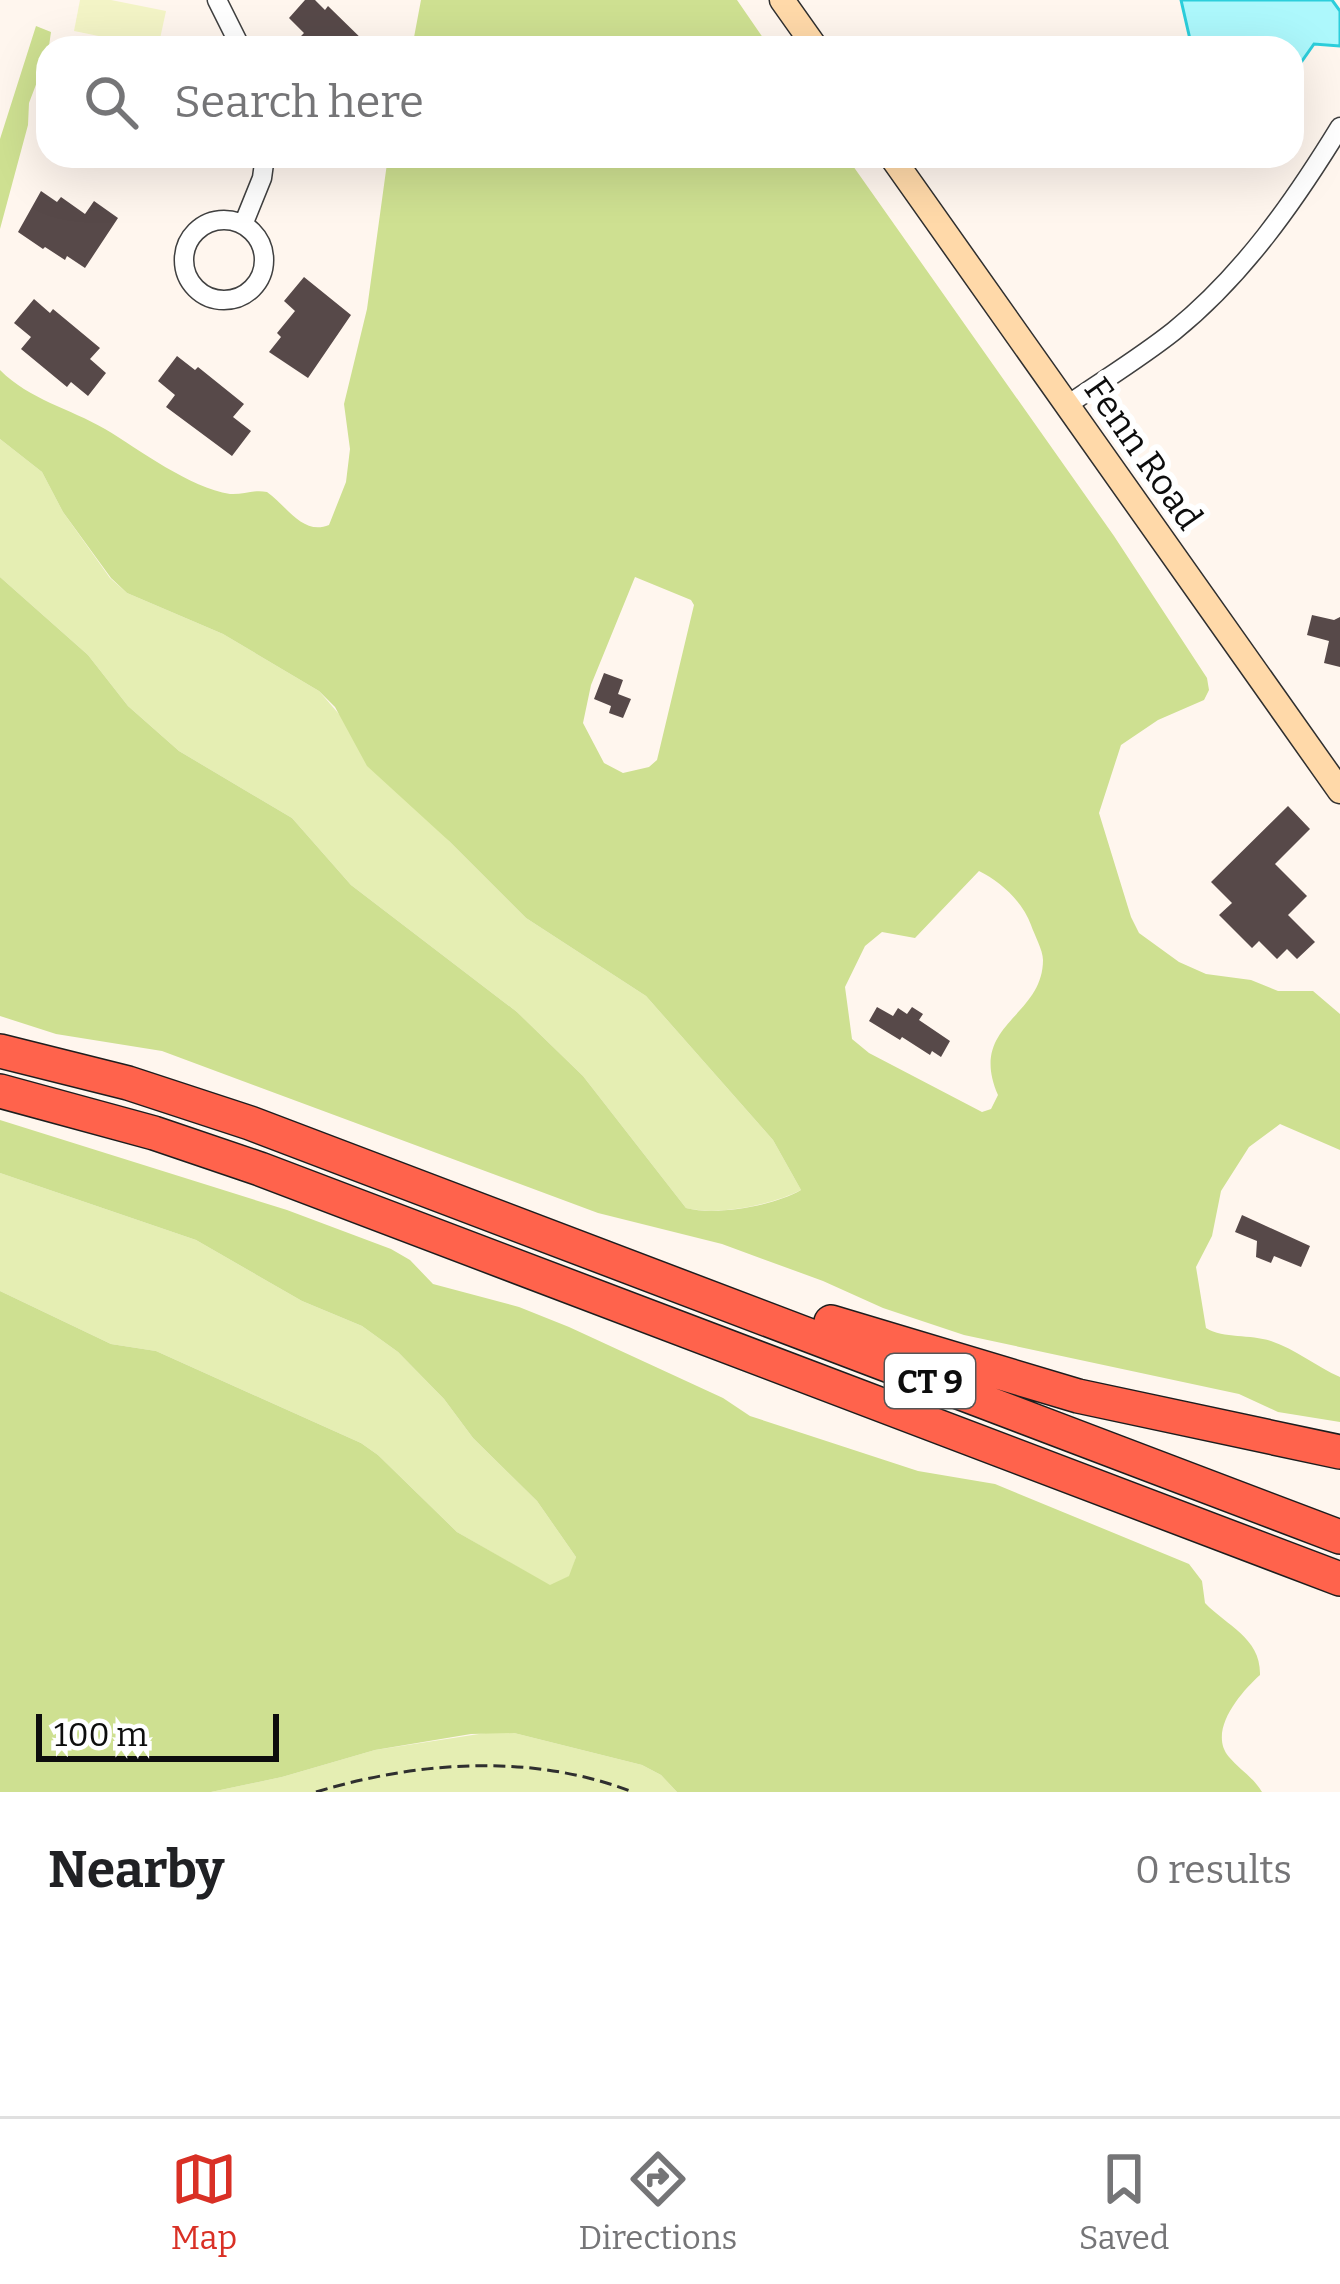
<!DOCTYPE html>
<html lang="en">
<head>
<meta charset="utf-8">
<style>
	:root { --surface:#fff; --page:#f6f6f6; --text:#202124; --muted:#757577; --line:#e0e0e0; --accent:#d93025 }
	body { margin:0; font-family:Bitter,serif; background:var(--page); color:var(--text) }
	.scale { position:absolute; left:36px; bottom:30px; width:243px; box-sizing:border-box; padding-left:12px; border:6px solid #0d0d0d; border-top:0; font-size:33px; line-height:42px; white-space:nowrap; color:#0d0d0d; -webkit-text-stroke:9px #fff; paint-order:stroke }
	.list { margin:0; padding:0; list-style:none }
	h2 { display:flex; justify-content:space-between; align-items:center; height:156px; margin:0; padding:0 48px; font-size:51px }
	h2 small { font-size:39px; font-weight:400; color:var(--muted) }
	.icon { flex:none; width:66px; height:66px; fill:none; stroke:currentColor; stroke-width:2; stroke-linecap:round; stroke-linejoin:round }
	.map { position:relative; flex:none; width:1340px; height:1792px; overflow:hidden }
	.search { position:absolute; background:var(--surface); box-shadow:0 12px 48px #0002; left:36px; right:36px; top:36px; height:132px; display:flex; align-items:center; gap:30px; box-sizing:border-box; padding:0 42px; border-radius:36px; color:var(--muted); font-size:45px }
	.sheet { height:324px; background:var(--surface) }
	nav { display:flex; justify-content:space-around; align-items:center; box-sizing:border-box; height:168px; border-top:3px solid var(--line); background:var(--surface); font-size:33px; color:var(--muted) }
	nav a { display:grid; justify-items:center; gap:6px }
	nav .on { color:var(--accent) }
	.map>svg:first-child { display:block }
	.green { fill:#e5eeb3 }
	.forest { fill:#cee091; fill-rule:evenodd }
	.pitch { fill:#f3f4c6 }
	.water { fill:#adf8fc; stroke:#2ccedb; stroke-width:3 }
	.building { fill:#574949 }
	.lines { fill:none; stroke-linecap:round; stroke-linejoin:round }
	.street-casing { stroke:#404040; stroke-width:21 }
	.secondary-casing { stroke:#2f2f2f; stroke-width:27 }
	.highway-casing { stroke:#1e1e1e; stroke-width:36 }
	.path { stroke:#2f2f2f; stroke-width:3; stroke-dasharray:12 6; stroke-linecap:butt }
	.street { stroke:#fff; stroke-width:18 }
	.secondary { stroke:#ffd9a9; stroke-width:24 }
	.highway { stroke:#ff634c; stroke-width:33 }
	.labels { text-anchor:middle; stroke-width:12; stroke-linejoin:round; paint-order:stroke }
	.shield { fill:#fff; stroke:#565656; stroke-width:3 }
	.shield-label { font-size:33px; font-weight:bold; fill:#0d0d0d }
	.street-label { font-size:36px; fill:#0d0d0d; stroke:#fff }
</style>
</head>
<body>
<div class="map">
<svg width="1340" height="1792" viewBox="0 0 1340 1792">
	<rect width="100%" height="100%" fill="#fff6ee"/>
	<path class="green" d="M0 439 42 472 63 512 110 578 127 593 223 634 319 691 449 841 526 918 646 996 773 1140 801 1190C772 1205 718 1216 686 1208L583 1076 517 1012 351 885 292 818 179 751 128 706 88 655 0 577Z
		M0 1173 196 1240 302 1301 362 1326 398 1352 444 1399 473 1438 537 1501 576 1557 570 1576 550 1586 457 1532 378 1455 361 1443 156 1351 111 1344 0 1291Z
		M492 1732 514 1733 642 1765 661 1775 677 1792H211L282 1777 375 1750Z"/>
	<path class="forest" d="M421 0H737L770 48H412Z
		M36 26 51 32 48 53 29 103 28 125 0 229V139Z
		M388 156H846L1114 536 1207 678 1209 690 1204 700 1158 720 1121 745 1099 813 1131 917 1139 933 1179 962 1206 974 1251 980 1278 991H1313L1340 1014V1150L1280 1124 1249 1147 1221 1191 1212 1236 1196 1267 1206 1328C1224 1339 1250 1334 1271 1341 1295 1349 1317 1367 1340 1377V1422L1278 1412 1239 1394 964 1335 883 1308 823 1281 722 1244 598 1213 162 1051 56 1034 0 1016V577L88 655 128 706 179 751 292 818 351 885 517 1012 583 1076 686 1208C717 1216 773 1206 801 1190L773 1140 646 996 526 918 449 841 367 766 335 707 319 691 223 634 127 593 111 578 63 512 42 472 0 439V370C30 400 69 408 105 429 140 450 190 488 230 494 243 495 254 489 267 492 287 506 303 536 329 525L346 482 350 449 344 404 367 309ZM635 577 691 600 694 605 657 760 649 767 623 773 604 763 583 723 591 685ZM979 871C1000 881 1023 902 1031 925 1034 934 1043 950 1043 960 1043 1018 967 1024 998 1095L991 1109 982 1112 869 1053 852 1039 845 987 865 946 882 932 915 938Z
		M0 1120 287 1210 391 1249 410 1260 433 1284 519 1307 569 1327 723 1398 750 1416 918 1471 995 1484 1189 1564 1202 1581 1205 1603C1227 1626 1261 1638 1260 1675 1241 1692 1207 1731 1229 1757 1240 1770 1253 1777 1262 1792H677L661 1775 642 1765 514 1733 471 1734 375 1750 282 1777 211 1792H0V1291L111 1344 156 1351 361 1443 378 1455 457 1532 550 1585 569 1576 576 1557 537 1501 473 1438 444 1399 398 1352 362 1326 302 1301 196 1240 0 1173Z"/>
	<path class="pitch" d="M80 0H111L166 11 158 48 74 31Z"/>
	<path class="water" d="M1181 0H1332L1340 11V46L1314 44 1300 64 1292 87V48H1192Z"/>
	<path class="building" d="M305 0H315L325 10 328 6 371 48H289L304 33 289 18Z
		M41 191 57 202 61 197 85 214 94 201 118 218 85 268 67 256 65 260 45 247 43 249 18 232Z
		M304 277 351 315 308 378 269 352 281 337 277 333 295 311 284 301Z
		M34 299 50 313 53 309 100 348 90 359 106 373 88 396 71 382 67 387 21 349 31 337 14 323Z
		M177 356 195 370 198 367 244 404 233 417 251 431 232 456 166 407 175 395 158 381Z
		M1312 615 1334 620 1340 617V667L1324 663 1329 641 1307 635Z
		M604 673 623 680 618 694 631 699 623 718 609 713 611 706 594 699Z
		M1288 806 1310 829 1275 864 1307 896 1288 915 1315 942 1297 959 1287 949 1277 959 1259 941 1252 948 1219 915 1232 903 1211 882Z
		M877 1007 893 1016 898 1008 907 1014 912 1007 923 1014 919 1020 950 1041 941 1057 932 1051 930 1055 902 1037 900 1040 869 1021Z
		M1242 1215 1310 1246 1301 1267 1274 1256 1271 1263 1256 1257 1257 1241 1235 1232Z"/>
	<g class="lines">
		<defs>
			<path id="street" d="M217 0 241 48
				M184 260a40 40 0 1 1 80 0a40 40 0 1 1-80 0Z
				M243 225 262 178 265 156
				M1066 406C1102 381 1140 358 1174 331 1243 275 1294 202 1340 127"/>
			<path id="secondary" d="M782 0 816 48
				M891 156 1340 791"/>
			<path id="highway" d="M0 1051 128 1083 250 1123 1340 1537
				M0 1091 154 1133 260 1169 1340 1579
				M831 1322 1078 1396 1340 1452"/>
		</defs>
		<use href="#street" class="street-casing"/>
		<use href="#secondary" class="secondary-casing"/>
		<use href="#highway" class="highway-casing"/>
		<path class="path" d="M316 1792C419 1761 532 1753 633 1792"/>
		<use href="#street" class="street"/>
		<use href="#secondary" class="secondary"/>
		<use href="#highway" class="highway"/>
	</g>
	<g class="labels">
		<rect class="shield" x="885" y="1354" width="90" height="54" rx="9"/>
		<g class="shield-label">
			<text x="930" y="1393">CT 9</text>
		</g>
		<g class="street-label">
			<text transform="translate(1144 453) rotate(55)" y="13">Fenn Road</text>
		</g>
	</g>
</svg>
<div class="scale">100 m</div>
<div class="search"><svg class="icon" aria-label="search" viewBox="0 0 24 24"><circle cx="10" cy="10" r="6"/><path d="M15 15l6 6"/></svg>Search here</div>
</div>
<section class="sheet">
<h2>Nearby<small>0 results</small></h2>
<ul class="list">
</ul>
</section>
<nav>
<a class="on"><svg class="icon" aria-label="map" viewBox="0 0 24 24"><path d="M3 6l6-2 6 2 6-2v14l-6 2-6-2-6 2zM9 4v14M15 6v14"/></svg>Map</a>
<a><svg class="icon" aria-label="directions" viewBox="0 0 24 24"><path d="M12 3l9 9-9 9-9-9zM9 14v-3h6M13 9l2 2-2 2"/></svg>Directions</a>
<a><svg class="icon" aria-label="saved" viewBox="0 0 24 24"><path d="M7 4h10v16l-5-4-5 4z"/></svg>Saved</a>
</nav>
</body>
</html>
